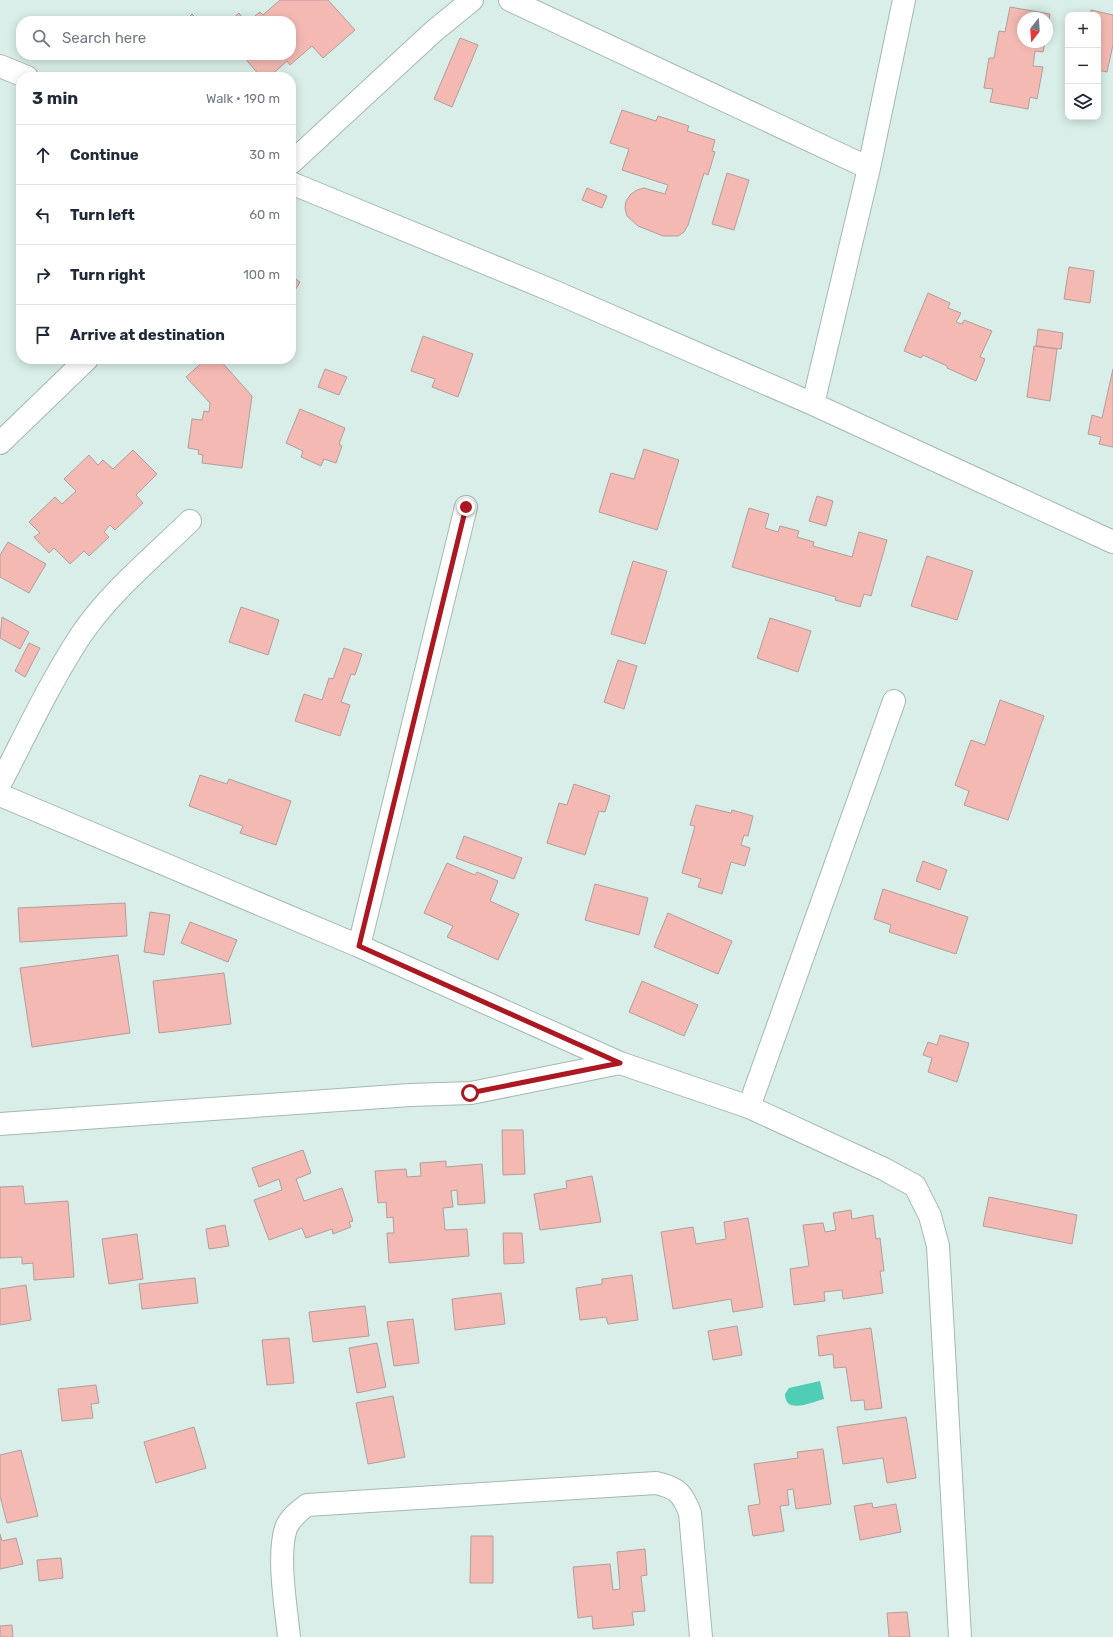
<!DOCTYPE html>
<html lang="en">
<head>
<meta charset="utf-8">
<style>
	:root { --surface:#fff; --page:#f2f2f3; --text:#1f2937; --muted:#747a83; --line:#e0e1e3 }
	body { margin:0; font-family:Rubik,sans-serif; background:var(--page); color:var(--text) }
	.controls { position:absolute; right:12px; top:12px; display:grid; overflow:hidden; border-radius:8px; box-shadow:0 2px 10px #0003 }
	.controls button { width:36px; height:36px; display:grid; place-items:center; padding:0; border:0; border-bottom:1px solid var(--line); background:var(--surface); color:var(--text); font:20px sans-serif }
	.compass { position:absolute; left:1017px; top:12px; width:36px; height:36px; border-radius:50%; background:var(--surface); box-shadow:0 2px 10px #0003; rotate:197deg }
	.stop { position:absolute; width:12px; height:12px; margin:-9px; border:3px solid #ac1822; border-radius:50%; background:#fff }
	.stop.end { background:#ac1822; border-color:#fff; box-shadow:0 1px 4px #0008 }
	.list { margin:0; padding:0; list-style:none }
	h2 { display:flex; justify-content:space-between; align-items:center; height:52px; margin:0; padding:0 16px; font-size:17px }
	h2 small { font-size:13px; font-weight:400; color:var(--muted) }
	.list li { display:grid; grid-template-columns:26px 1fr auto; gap:12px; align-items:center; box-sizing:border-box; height:60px; padding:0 16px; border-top:1px solid var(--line) }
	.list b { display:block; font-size:15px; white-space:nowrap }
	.list em { font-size:13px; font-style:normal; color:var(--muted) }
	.icon { flex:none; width:22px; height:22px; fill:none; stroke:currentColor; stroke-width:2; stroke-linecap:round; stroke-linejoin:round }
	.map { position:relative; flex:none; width:1113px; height:1637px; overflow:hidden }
	.search { position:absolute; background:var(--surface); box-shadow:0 2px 10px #0003; left:16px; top:16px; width:280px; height:44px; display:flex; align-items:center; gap:10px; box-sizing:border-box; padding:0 14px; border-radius:16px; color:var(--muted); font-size:15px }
	.panel { position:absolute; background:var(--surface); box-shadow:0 2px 10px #0003; left:16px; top:72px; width:280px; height:292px; border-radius:16px }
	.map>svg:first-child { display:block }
	.water { fill:#4fcdb5 }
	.building { fill:#f5b9b3; stroke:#b29e9c }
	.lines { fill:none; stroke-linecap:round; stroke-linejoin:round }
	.street-casing { stroke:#a4b8b3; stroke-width:24 }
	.street { stroke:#fff; stroke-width:22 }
	.route { stroke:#ac1822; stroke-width:5 }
</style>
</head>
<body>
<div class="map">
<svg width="1113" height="1637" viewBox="0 0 1113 1637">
	<rect width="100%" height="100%" fill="#d9eee9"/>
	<path class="water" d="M820 1381 824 1399C812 1402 785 1415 785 1394L789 1388Z"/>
	<path class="building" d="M280 0H328L355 30 323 58 312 46 290 65 287 61 269 77H261L242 55H291V21H249L260 12 263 15Z
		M1010 7 1050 14 1047 31V18H1023V42H1045L1043 52 1035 51 1033 66 1043 67 1037 99 1030 97 1028 109 990 102 993 89 984 88 989 58H994L999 31 1005 32Z
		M1091 10 1113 15V45L1107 72 1098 70V15H1090Z
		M239 13 245 21H230Z
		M192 14 198 20 185 21Z
		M460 38 478 45 452 107 434 99Z
		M622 110 656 121 658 116 689 126 687 131 715 140 712 151 715 152 708 175 704 173 688 225 684 232 678 236H663L638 226 627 216 625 208 626 201 631 194 637 190 644 188 665 194 668 185 622 170 629 149 610 143Z
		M727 173 749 180 734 230 712 224Z
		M587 188 607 196 602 208 582 200Z
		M1069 267 1094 271 1090 303 1064 299Z
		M291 276 300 282 291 297Z
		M928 293 950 303 948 308 961 313 956 322 962 324 964 320 992 331 980 357 985 359 976 381 947 368V366L923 355 921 358 904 351Z
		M1038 329 1063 333 1061 349 1036 346Z
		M423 336 473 354 458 397 432 387 435 379 411 371Z
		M1034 346 1057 349 1050 401 1027 397Z
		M206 359H219L252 396 242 468 202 463 203 455 198 454 199 450 188 448 192 419 202 420 204 411 209 412 210 403 186 377Z
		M325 369 347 377 339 395 318 387Z
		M1113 369V447L1099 444 1101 437 1088 434 1092 415 1102 418Z
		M300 409 345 428 339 444 342 446 336 463 324 459 321 466 301 457 303 451 286 443Z
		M644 449 679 460 657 530 599 512 611 473 634 479Z
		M133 450 157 474 136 495 143 503 115 530 110 525 104 532 109 537 89 556 84 551 70 564 54 548 49 553 34 537 40 533 29 522 55 497 62 504 76 491 64 479 89 455 98 465 103 460 113 469Z
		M817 496 833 501 826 526 809 521Z
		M749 508 769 514 765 528 778 532 780 526 799 531 797 537 814 542 813 546 852 557 859 532 887 540 871 596 864 594 860 607 835 600 836 597 732 567Z
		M8 542 46 564 29 593 0 577V555Z
		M927 556 973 571 957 620 911 606Z
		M633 561 667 571 645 644 611 634Z
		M241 607 279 620 268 655 229 642Z
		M2 617 29 632 20 649 0 638Z
		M770 618 811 631 798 672 757 658Z
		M29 643 40 648 25 677 15 671Z
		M344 648 362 654 355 675 351 674 341 702 350 705 340 736 295 721 304 694 322 700 329 678 333 679Z
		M618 660 637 666 624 709 604 702Z
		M1000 700 1044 716 1008 820 964 805 969 791 955 785 971 740 985 745Z
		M200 775 227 784 229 779 291 801 276 845 240 833 243 826 189 806Z
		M574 784 610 796 605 812 599 811 585 855 547 843 559 803 567 805Z
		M696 805 731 813 732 810 753 816 748 836 744 835 741 845 750 848 745 866 731 862 722 894 698 887 701 879 682 873 695 826 690 825Z
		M464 836 522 858 514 879 456 858Z
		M923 861 947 870 940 890 916 881Z
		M447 863 475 875 477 872 498 881 490 901 519 914 498 960 447 937 453 926 424 913Z
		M595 884 648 898 639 935 585 920Z
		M883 889 968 917 956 954 889 932 891 925 874 919Z
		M125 903 127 936 20 942 18 908Z
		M150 912 170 915 164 955 144 952Z
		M668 913 732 941 718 974 654 947Z
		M190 922 237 940 228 962 181 943Z
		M118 955 130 1033 32 1047 20 968Z
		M224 973 231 1024 159 1033 153 981Z
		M642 981 698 1005 684 1036 629 1012Z
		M940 1035 969 1043 957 1082 928 1072 932 1058 923 1055 928 1042 937 1045Z
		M502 1130H523L525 1174 503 1175Z
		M303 1150 311 1173 296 1179 304 1201 342 1188 353 1221 349 1222 351 1227 333 1234 332 1229 306 1238 302 1228 269 1240 254 1200 282 1190 279 1179 259 1187 252 1168Z
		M446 1161V1167L482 1164 485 1203 458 1205 457 1190 451 1191 453 1207 443 1208 445 1230 467 1229 469 1256 389 1263 387 1233H394L393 1217 387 1218 386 1202 378 1203 375 1171 406 1169 407 1177 421 1176 420 1163Z
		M592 1176 601 1222 540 1230 534 1194 567 1188 566 1181Z
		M23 1186 25 1204 68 1201 74 1277 34 1280 33 1263 22 1264V1257L0 1258V1187Z
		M989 1197 1077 1215 1072 1244 983 1226Z
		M851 1210 852 1219 873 1215 876 1239 880 1238 884 1271H880L883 1293 843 1299 842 1290 824 1292 825 1301 794 1305 790 1269 809 1266 803 1225 823 1223 825 1232 836 1230 833 1213Z
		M748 1218 763 1307 733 1312 731 1299 673 1309 661 1232 693 1227 696 1244 726 1239 724 1222Z
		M225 1225 229 1246 209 1249 206 1229Z
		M503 1233H522L524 1263 504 1264Z
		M137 1234 143 1279 109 1284 102 1239Z
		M632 1275 638 1320 608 1324 606 1317 580 1320 576 1288 602 1284V1279Z
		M195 1278 198 1303 142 1309 139 1284Z
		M26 1285 31 1320 0 1325V1289Z
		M501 1293 505 1324 455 1330 452 1299Z
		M365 1306 369 1336 313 1342 309 1312Z
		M413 1319 419 1363 394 1366 387 1322Z
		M737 1326 742 1355 713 1360 708 1331Z
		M871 1328 882 1408 865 1410 864 1400 851 1401 846 1367 834 1368 833 1354 819 1356 817 1336Z
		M289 1338 294 1383 267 1385 262 1340Z
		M377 1343 386 1387 357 1393 349 1348Z
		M96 1385 99 1403 91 1404 93 1418 62 1421 58 1389Z
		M393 1396 405 1457 368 1464 356 1403Z
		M906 1417 916 1478 887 1483 883 1458 843 1464 837 1427Z
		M194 1427 206 1468 156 1483 144 1442Z
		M823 1449 831 1504 796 1509 793 1489 787 1490 789 1505 780 1506 784 1531 753 1536 748 1506 760 1504 754 1464 798 1458 797 1452Z
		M21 1450 38 1516 7 1523 0 1496V1455Z
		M872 1503 873 1508 896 1504 901 1532 860 1540 854 1506Z
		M0 1534 2 1541 16 1538 23 1564 0 1569Z
		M471 1536H493V1583H470Z
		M645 1549 647 1575 641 1576 645 1611 632 1612 634 1625 593 1629 592 1616 578 1618 573 1567 610 1564 613 1590 620 1589 617 1552Z
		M61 1558 63 1578 39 1581 37 1560Z
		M907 1612 910 1637H889L887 1613Z
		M12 1625 13 1637H0V1626Z"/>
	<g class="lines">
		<defs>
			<path id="street" d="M510 0 869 168
				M0 66 27 77
				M291 163 434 31 472 0
				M291 183 553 291 813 404 1113 542
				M813 404 869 168 904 0
				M0 443 87 359
				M0 784C26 734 50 682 81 635 110 592 153 557 190 521
				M0 795 359 946 620 1063 749 1107 884 1169 915 1186 930 1216 938 1246 960 1637
				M359 946 466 507
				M749 1107 894 701
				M0 1124 410 1095 471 1093 620 1063
				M289 1637C286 1607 277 1556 286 1528 290 1518 299 1511 307 1505L656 1483C678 1488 682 1493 690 1513L701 1637"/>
		</defs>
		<use href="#street" class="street-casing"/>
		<use href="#street" class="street"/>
	</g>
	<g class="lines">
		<path class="route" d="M466 507 359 946 620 1063 470 1093"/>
	</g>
</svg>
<div class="controls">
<button>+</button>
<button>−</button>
<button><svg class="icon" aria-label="layers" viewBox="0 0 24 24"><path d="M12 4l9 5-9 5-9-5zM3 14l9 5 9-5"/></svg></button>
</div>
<svg class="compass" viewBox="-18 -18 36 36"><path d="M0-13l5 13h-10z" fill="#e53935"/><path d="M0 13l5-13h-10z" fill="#747a83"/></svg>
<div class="stop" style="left:470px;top:1093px"></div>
<div class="stop end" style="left:466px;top:507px"></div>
<div class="search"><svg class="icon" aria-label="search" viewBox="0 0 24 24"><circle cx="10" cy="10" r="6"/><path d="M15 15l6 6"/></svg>Search here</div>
<section class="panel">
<h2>3 min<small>Walk · 190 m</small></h2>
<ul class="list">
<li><svg class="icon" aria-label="ahead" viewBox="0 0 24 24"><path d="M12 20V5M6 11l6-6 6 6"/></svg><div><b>Continue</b></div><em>30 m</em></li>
<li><svg class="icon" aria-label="left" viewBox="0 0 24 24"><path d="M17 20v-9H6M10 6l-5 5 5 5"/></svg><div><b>Turn left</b></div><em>60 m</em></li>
<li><svg class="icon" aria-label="right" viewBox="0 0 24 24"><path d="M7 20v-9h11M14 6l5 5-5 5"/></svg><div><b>Turn right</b></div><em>100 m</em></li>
<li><svg class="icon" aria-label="arrive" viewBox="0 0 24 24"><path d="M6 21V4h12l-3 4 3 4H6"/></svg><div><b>Arrive at destination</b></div></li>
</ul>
</section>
</div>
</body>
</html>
